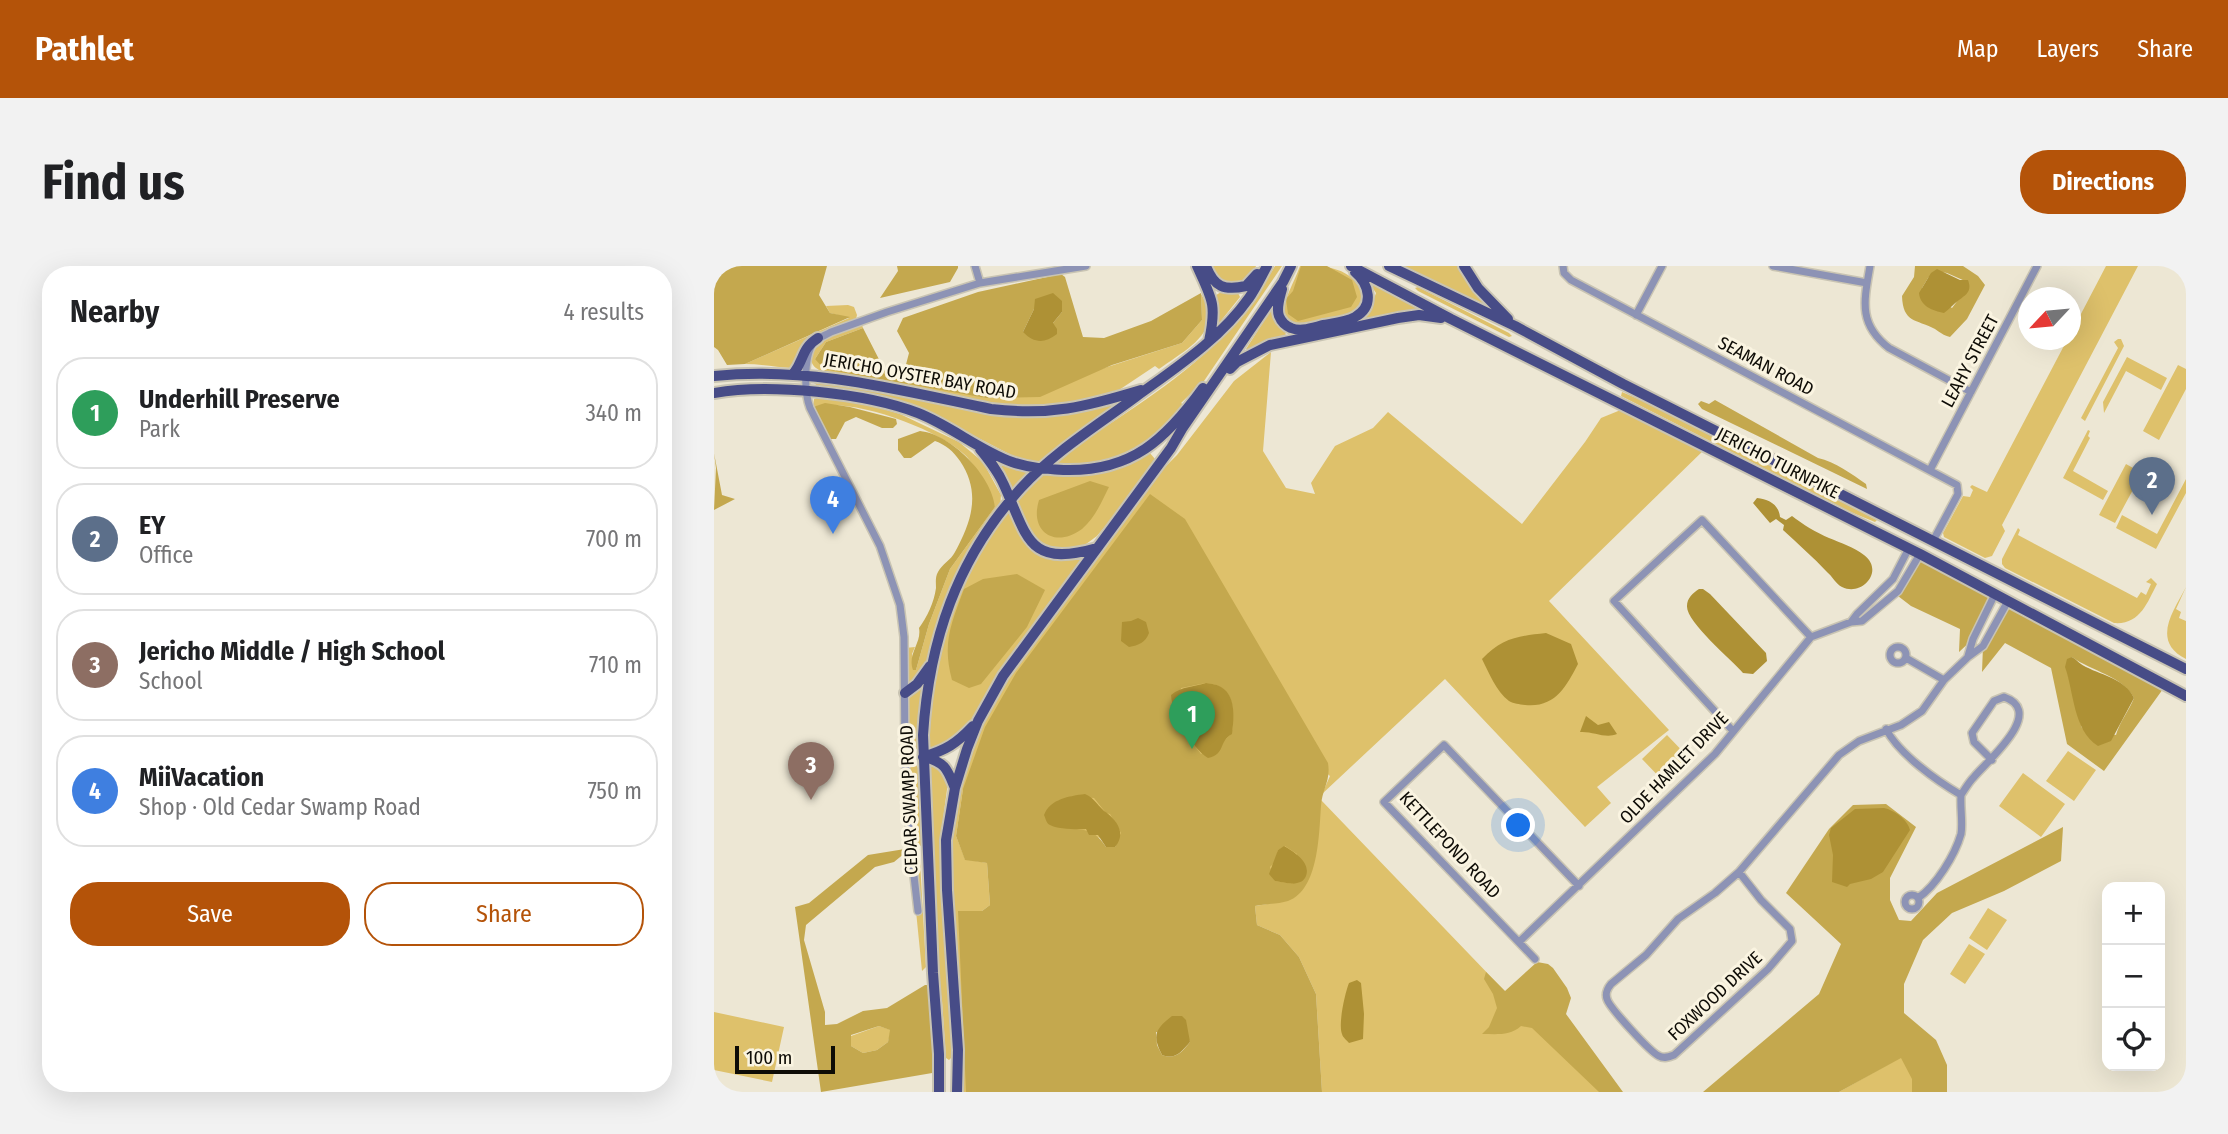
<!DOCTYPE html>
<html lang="en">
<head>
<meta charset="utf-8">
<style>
	:root { --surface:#fff; --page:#f2f2f2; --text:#202124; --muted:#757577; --line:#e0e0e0; --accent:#b45309 }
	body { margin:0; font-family:"Fira Sans Condensed",sans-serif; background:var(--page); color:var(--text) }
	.controls { position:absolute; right:21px; bottom:21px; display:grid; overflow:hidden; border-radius:14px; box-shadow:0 7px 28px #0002 }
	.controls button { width:63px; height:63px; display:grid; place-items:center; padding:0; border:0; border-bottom:2px solid var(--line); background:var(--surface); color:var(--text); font:35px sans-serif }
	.compass { position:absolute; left:1304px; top:21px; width:63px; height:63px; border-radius:50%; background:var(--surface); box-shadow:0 7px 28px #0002; rotate:244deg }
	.scale { position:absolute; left:21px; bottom:18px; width:100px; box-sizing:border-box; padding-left:7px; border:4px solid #0e0c06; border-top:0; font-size:19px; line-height:24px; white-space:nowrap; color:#0e0c06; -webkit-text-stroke:5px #faf4e1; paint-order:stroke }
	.you { position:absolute; left:805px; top:560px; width:24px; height:24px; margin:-18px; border:5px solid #fff; border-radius:50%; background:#1a73e8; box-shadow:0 0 0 10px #1a73e833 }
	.badge { display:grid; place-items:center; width:46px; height:46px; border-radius:50%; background:var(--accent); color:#fff; font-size:23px; font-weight:700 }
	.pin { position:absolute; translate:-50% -58px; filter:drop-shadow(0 2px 4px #0008) }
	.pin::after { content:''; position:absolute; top:37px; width:24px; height:21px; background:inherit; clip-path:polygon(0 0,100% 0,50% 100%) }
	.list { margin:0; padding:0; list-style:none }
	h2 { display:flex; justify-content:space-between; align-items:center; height:91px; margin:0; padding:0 28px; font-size:30px }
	h2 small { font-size:23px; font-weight:400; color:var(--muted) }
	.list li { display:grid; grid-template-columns:46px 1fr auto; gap:21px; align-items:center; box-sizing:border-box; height:112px; margin:0 14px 14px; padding:0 14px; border:2px solid var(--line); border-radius:28px }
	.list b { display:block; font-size:26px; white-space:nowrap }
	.list p { margin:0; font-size:23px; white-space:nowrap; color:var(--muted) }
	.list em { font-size:23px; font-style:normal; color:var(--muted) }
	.actions { display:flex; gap:14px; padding:21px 28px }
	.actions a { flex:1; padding:16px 0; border:2px solid var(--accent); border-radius:28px; text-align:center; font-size:24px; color:var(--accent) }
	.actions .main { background:var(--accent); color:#fff }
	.icon { flex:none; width:38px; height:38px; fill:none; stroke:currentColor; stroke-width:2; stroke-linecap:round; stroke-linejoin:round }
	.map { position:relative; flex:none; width:1472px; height:826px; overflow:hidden; border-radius:28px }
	header { display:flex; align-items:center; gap:42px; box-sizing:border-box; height:98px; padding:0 35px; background:var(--accent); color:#fff }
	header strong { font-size:33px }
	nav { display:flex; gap:38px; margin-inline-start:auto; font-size:24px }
	.intro { display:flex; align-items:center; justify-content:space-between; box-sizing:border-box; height:168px; padding:0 42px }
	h1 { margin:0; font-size:49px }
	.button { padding:18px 32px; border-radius:28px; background:var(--accent); color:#fff; font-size:24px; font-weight:700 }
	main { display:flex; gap:42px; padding:0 42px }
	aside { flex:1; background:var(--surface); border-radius:28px; box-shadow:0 7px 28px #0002 }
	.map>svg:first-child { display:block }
	.green { fill:#dec16b }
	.forest { fill:#c4a84e; fill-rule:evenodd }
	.water { fill:#ae9135 }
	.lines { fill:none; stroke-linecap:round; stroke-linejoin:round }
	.minor-casing { stroke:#c9c4b3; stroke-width:10 }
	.primary-casing { stroke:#c9c4b3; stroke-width:14 }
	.minor { stroke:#8d93b5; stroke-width:7 }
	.primary { stroke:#474c87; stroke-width:10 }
	.labels { text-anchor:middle; stroke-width:6; stroke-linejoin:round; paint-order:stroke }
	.street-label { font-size:18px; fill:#0e0c06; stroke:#faf4e1 }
</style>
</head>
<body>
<header>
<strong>Pathlet</strong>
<nav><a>Map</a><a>Layers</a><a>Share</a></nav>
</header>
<div class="intro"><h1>Find us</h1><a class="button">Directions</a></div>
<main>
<aside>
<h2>Nearby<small>4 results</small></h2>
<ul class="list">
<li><span class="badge" style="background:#2e9e5b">1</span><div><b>Underhill Preserve</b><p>Park</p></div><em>340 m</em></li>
<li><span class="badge" style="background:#5c6f8a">2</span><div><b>EY</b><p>Office</p></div><em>700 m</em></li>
<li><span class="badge" style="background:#8d6e63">3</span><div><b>Jericho Middle / High School</b><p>School</p></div><em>710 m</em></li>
<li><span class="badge" style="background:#3f7fe0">4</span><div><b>MiiVacation</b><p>Shop · Old Cedar Swamp Road</p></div><em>750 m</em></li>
</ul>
<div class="actions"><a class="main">Save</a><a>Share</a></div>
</aside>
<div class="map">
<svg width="1472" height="826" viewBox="0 0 1472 826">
	<rect width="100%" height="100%" fill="#ede7d4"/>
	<path class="green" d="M496 0H542L538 10 524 19 506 16Z
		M561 0H568L490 115 467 137 472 140C462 151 452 164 441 172 411 193 377 200 341 200V197L354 186C410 147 472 112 517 61 534 42 548 22 561 0Z
		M586 0C609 0 633 0 646 22L650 23C649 28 650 35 647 39 640 54 600 57 584 60L576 58 568 50C570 32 580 17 586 0Z
		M688 0H745L770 37 769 39Z
		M1392 0H1424L1288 259 1291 265 1278 290 1271 292 1230 271 1229 267 1249 230 1256 231 1259 224 1256 221 1258 219 1273 226 1353 74H1356L1357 67Z
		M659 16 717 46 640 58 656 44 662 27 658 21Z
		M704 21 795 67 798 70 795 71 704 25 701 22Z
		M507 26 524 27 526 31 502 61 499 31Z
		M487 28C511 66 472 83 445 103L441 100 402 126 378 134 344 141 275 139 105 104C100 101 97 98 97 91 97 73 134 65 148 59L149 62 112 76 101 93 272 132 387 103 468 77 488 54Z
		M134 39 140 41 143 49 142 53 97 72 78 102C62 101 47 98 31 98L135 52 116 47 112 40Z
		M559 41 572 65 571 72 534 84 532 83Z
		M1404 73H1407L1410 80 1371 155 1367 152 1404 82 1400 76Z
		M557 86 549 185 572 222 601 228 597 217 621 180 659 162 674 146 808 258 871 176 887 152 914 141 993 181 835 335 955 464 883 521 897 537 871 561 731 413 608 528 616 510 527 432 607 534 805 740 892 826H608L602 728 585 691 566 669 543 659 541 640 565 636 249 523 242 570 251 593 273 597 276 639 268 645H245L253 817 252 826H249L241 650C230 578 241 502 278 438 296 406 320 376 342 346 374 303 405 259 436 216L463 189 520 115Z
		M1413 91 1453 112 1447 124 1412 105 1390 147 1389 136Z
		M1464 99 1472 103V123L1445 174 1429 165Z
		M106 115C133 120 159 123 186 128 223 135 259 146 297 150 334 154 373 146 408 134L326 199 301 191 216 147 182 135 143 125 106 122 100 117Z
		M908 126 934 137 1163 254 1161 256 1134 245 907 130Z
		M108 130 153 138 186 148 245 176 269 196 287 229 286 242 258 286 220 390 192 426 191 382 201 381 198 388 202 404 215 358 236 303 281 241C273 226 262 199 251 189 222 162 137 131 99 141L100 133Z
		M1374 164 1376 165 1374 170 1376 172 1359 205 1394 225 1389 234 1349 212Z
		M435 186 441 193 409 239 383 270 368 281 352 286 334 283 320 275 301 235 329 207 417 196Z
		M297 198 318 204 298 226 287 200Z
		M1412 198 1428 207 1401 257 1385 249Z
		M1472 213V227L1442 283 1402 262 1408 249 1443 268Z
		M295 243C309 278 329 304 370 288L371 290 279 416 258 453 248 466 232 478 212 484C215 449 217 411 227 377 240 328 265 284 295 243Z
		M1304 262 1306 264 1304 269 1423 332 1427 326 1432 329 1437 318 1432 316 1437 312 1443 318C1433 337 1426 359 1400 357L1291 302 1288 298V293Z
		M1472 321 1462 343 1467 346 1465 352 1472 355V393C1437 375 1459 346 1472 321Z
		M210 416 205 482 198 485 195 482 194 430Z
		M953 469 977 494 952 518 928 493Z
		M1354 485 1382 504 1360 535 1332 515Z
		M220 495 234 516 226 576 238 791 235 794 232 792 228 735 224 710 215 496Z
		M201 497 204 502 208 581 199 573 195 501 196 498Z
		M1309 507 1351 538 1327 571 1285 540Z
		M201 585 206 595 212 701 208 705 202 645 207 644Z
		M1274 642 1293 654 1273 684 1255 672Z
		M1255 678 1271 688 1251 718 1236 708Z
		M0 746 70 761 58 816 0 804Z
		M165 760 177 764 174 776 163 784 149 787 137 780V770Z
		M1187 791 1220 826H1125Z"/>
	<path class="forest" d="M0 0H113L105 29 116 47 136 51 31 98 13 99 4 84 0 81Z
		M183 0H244V2L236 16 166 32 184 5Z
		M587 0H613L638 14 643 31 637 41 584 55 574 48 572 33 579 25Z
		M1201 0H1249L1264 10 1271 19 1253 53 1236 71C1229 69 1227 67 1221 63 1202 53 1189 57 1188 30L1200 11ZM1222 5 1233 7 1251 15 1244 34 1238 42 1208 22 1214 12Z
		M347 8 351 11 369 71 390 72 437 55 487 27 488 54 468 77 398 99 326 131 272 132 110 103 101 93 112 76 149 62 172 107 190 106 195 87 183 65 189 52 264 26ZM320 43 348 46 339 57 309 66Z
		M1001 134 1104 192C1121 196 1138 208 1152 218L1153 223 988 143 984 138 987 135 995 138Z
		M111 137 136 141 182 153 183 158 179 162H168L142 151 131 156 122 173H116L99 141Z
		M206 165C237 168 278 210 281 241L236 303 215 358 202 404H199C193 388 208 377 205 362 213 351 220 337 222 322 222 317 221 311 224 306 228 298 237 294 241 286 258 255 267 226 246 195 239 185 232 179 221 175L197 192H190L184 184V173Z
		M0 187 8 229 21 233 0 244 2 202Z
		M376 215 395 221C388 235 381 252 368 263 341 283 315 266 325 234Z
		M436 228 471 253 614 497C617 515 608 523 607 540 605 567 605 624 574 635 564 638 551 638 541 640L543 659 566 669 585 691 602 728 608 826H252L244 645H268L276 639 273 597 251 594 242 570 249 523 271 461 302 407ZM492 417C514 419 520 433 519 453 519 459 519 465 516 469 508 478 497 482 487 488L473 470 461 447 467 422ZM359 530 380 532 392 547 396 548 407 567 401 581H392C379 561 370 565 349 561L343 535ZM571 580 583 588 579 618 561 615 556 601 561 596 564 584ZM442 766 474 772 476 776C468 786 462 794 448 789L443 779Z
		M1210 290 1281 328 1259 373 1245 386 1246 363 1197 340 1184 330Z
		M303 308 331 324 313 361 267 418 255 422 238 414C228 377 237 358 250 323L269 313Z
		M1294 335 1449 423 1390 505 1353 478 1337 402 1291 377 1268 406 1269 380ZM1358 391C1377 405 1409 410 1420 432 1415 445 1406 455 1402 469L1368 462 1352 401Z
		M1172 538 1202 561 1176 612V634L1185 654 1197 655 1223 627 1349 561 1347 595 1290 625 1238 647 1209 674 1190 718V747L1222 774 1233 799V826H1198V813L1187 792 1125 826H989L1105 728 1127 678 1072 627 1115 563 1139 539Z
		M197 582 180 596 161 601 92 659 90 674 111 746V759L123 758 149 745 173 742 211 719H216L224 806 107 826 81 641 95 637 154 589ZM165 760 176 764 174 776 163 784 149 787 137 780V769Z
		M823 696 834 698 839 702 853 722 857 732 852 748 909 826H885L818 762 807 760C796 770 783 768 768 768L775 761 783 742 779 728 770 713 772 706 791 725Z"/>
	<path class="water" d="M1223 3 1246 14H1254C1258 25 1253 28 1245 34 1239 38 1236 43 1230 47 1219 45 1206 40 1205 27L1217 7Z
		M339 27 348 35V46L339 57 343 63V68C330 78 320 77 309 66L320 43 321 33Z
		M1043 232C1055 233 1065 239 1066 251L1072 254 1078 250C1088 258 1103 267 1115 272 1127 277 1140 281 1150 289 1171 305 1148 331 1128 321 1122 318 1118 310 1113 306 1099 291 1084 278 1069 264L1070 259 1062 253 1056 257 1039 237Z
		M985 323H989L996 328 1052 387 1053 395 1039 408 1029 407C1017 393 972 356 973 340 973 332 979 327 985 323Z
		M424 352 432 356 435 367C431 377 425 379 415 381L407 375 408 356 417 355Z
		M832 367 857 378 864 398C852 421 841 442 811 439 805 438 800 438 795 435 782 425 775 407 768 393 788 372 804 370 832 367Z
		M1358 391C1363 394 1367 399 1372 401 1390 410 1411 413 1420 432L1397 475 1384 480C1359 464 1360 426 1351 401L1353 393Z
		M492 417C522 419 521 444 518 468 504 476 512 488 494 492 477 481 458 448 457 429 468 420 480 421 492 417Z
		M872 450 884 459 895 456 903 468C891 473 879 465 866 466Z
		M371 528C381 532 384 541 393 547 404 556 412 568 401 581H392L384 569H375L372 563C365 564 342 563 336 559 332 557 332 553 330 549 336 533 355 530 371 528Z
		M1170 542C1180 544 1194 554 1196 564L1169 606 1157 613 1136 618 1133 621 1118 616 1119 589 1115 569 1117 562 1141 543Z
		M570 580C580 586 597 596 592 610 590 614 588 616 583 617 577 619 568 616 561 615L555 608 564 584Z
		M643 714 647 717 650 748 649 773 635 777C633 774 629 772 628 768 624 758 631 727 635 717Z
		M458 750H468L472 754 476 776C467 786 462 794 448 789 438 770 441 763 458 750Z"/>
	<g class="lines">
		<defs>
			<path id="minor" d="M261 0 266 17
				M849 0 850 7 857 14 1243 219 1244 228 1219 275
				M1059 0 1153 17
				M1156 0C1150 35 1144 58 1175 82L1257 126
				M922 49 948 0
				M1216 204 1323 0
				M1137 356 1143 348 1179 313 1195 282
				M1176 389a8 8 0 1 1 16 0a8 8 0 1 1-16 0Z
				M1254 390 1259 373 1281 328
				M1192 392 1230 414
				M1172 463C1185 488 1223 515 1247 529
				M1019 465 900 335 988 254 1097 371
				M1247 529C1251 523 1255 516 1260 511 1272 496 1333 446 1290 431L1280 435 1258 467 1260 476 1278 494
				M1025 606 1047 634 1076 663 1078 675 1054 703 960 789C955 791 950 793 945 790 936 786 895 741 893 733 891 727 893 723 897 718L932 689 964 653 1001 627Z
				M1025 606 1125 489 1145 475 1187 459 1208 445 1230 414 1254 391 1269 380 1294 335
				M1191 636a7 7 0 1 1 14 0a7 7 0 1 1-14 0Z
				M1204 632C1222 620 1241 589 1247 568 1249 557 1246 541 1247 529
				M204 645 196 575 191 492 190 371 186 339 166 280 96 142C90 126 89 86 102 74 106 71 112 69 117 66L173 46 266 17 372 0
				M805 676 1001 488 1097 371 1137 356 1148 355 1184 325 1206 288
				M821 693 670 536 730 479 865 620"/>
			<path id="primary" d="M483 0C498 33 503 38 495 75
				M492 0C500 21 510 25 532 20L543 8
				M637 0 737 53 1206 288 1472 430
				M675 0 801 60 909 118 1472 403
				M750 0 764 22 794 53
				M568 23C566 31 562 42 565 50 567 55 572 60 577 62 586 66 599 62 609 59 620 57 632 56 641 51 661 40 655 18 641 6
				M516 103 523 96 556 79 684 52 705 49 727 52
				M80 107C91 92 87 83 104 72
				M0 110C95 100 185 124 277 143 336 150 371 141 427 124
				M0 127C55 117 152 127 204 147 237 160 265 184 298 196 315 202 333 203 350 204 418 206 452 173 489 122
				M266 183C275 194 284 205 290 219 314 272 314 302 383 282
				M191 427 203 418 216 400
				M209 491C232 484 242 478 259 460
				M211 491C232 497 233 503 241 522
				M225 826V788L219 707 209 469C215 375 243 292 307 222 340 186 384 159 423 130 463 101 506 73 535 32 542 22 547 11 553 0
				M243 826 244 784 233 624 232 574 241 522 253 483 264 455 289 410 457 182 468 163 569 16 577 0"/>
		</defs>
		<use href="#minor" class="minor-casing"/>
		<use href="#primary" class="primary-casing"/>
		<use href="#minor" class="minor"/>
		<use href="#primary" class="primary"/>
	</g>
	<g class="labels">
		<g class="street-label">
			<text transform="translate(1256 95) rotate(-62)" y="6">LEAHY STREET</text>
			<text transform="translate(1052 100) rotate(28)" y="6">SEAMAN ROAD</text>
			<text transform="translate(206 110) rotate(10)" y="6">JERICHO OYSTER BAY ROAD</text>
			<text transform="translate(1064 197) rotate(27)" y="6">JERICHO TURNPIKE</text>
			<text transform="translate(960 502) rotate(-46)" y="6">OLDE HAMLET DRIVE</text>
			<text transform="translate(195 534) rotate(-92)" y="6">CEDAR SWAMP ROAD</text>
			<text transform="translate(736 579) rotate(47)" y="6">KETTLEPOND ROAD</text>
			<text transform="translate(1001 730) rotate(-43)" y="6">FOXWOOD DRIVE</text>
		</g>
	</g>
</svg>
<div class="controls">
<button>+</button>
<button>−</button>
<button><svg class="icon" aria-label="locate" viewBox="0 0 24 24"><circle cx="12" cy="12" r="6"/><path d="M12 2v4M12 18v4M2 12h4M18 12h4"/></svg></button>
</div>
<svg class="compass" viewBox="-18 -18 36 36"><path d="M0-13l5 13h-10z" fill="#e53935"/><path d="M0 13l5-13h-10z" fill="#757577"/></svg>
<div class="scale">100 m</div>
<div class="you"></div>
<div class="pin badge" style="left:478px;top:483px;background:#2e9e5b">1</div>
<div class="pin badge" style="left:1438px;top:249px;background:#5c6f8a">2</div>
<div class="pin badge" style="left:97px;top:534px;background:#8d6e63">3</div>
<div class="pin badge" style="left:119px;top:268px;background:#3f7fe0">4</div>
</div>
</main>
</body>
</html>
